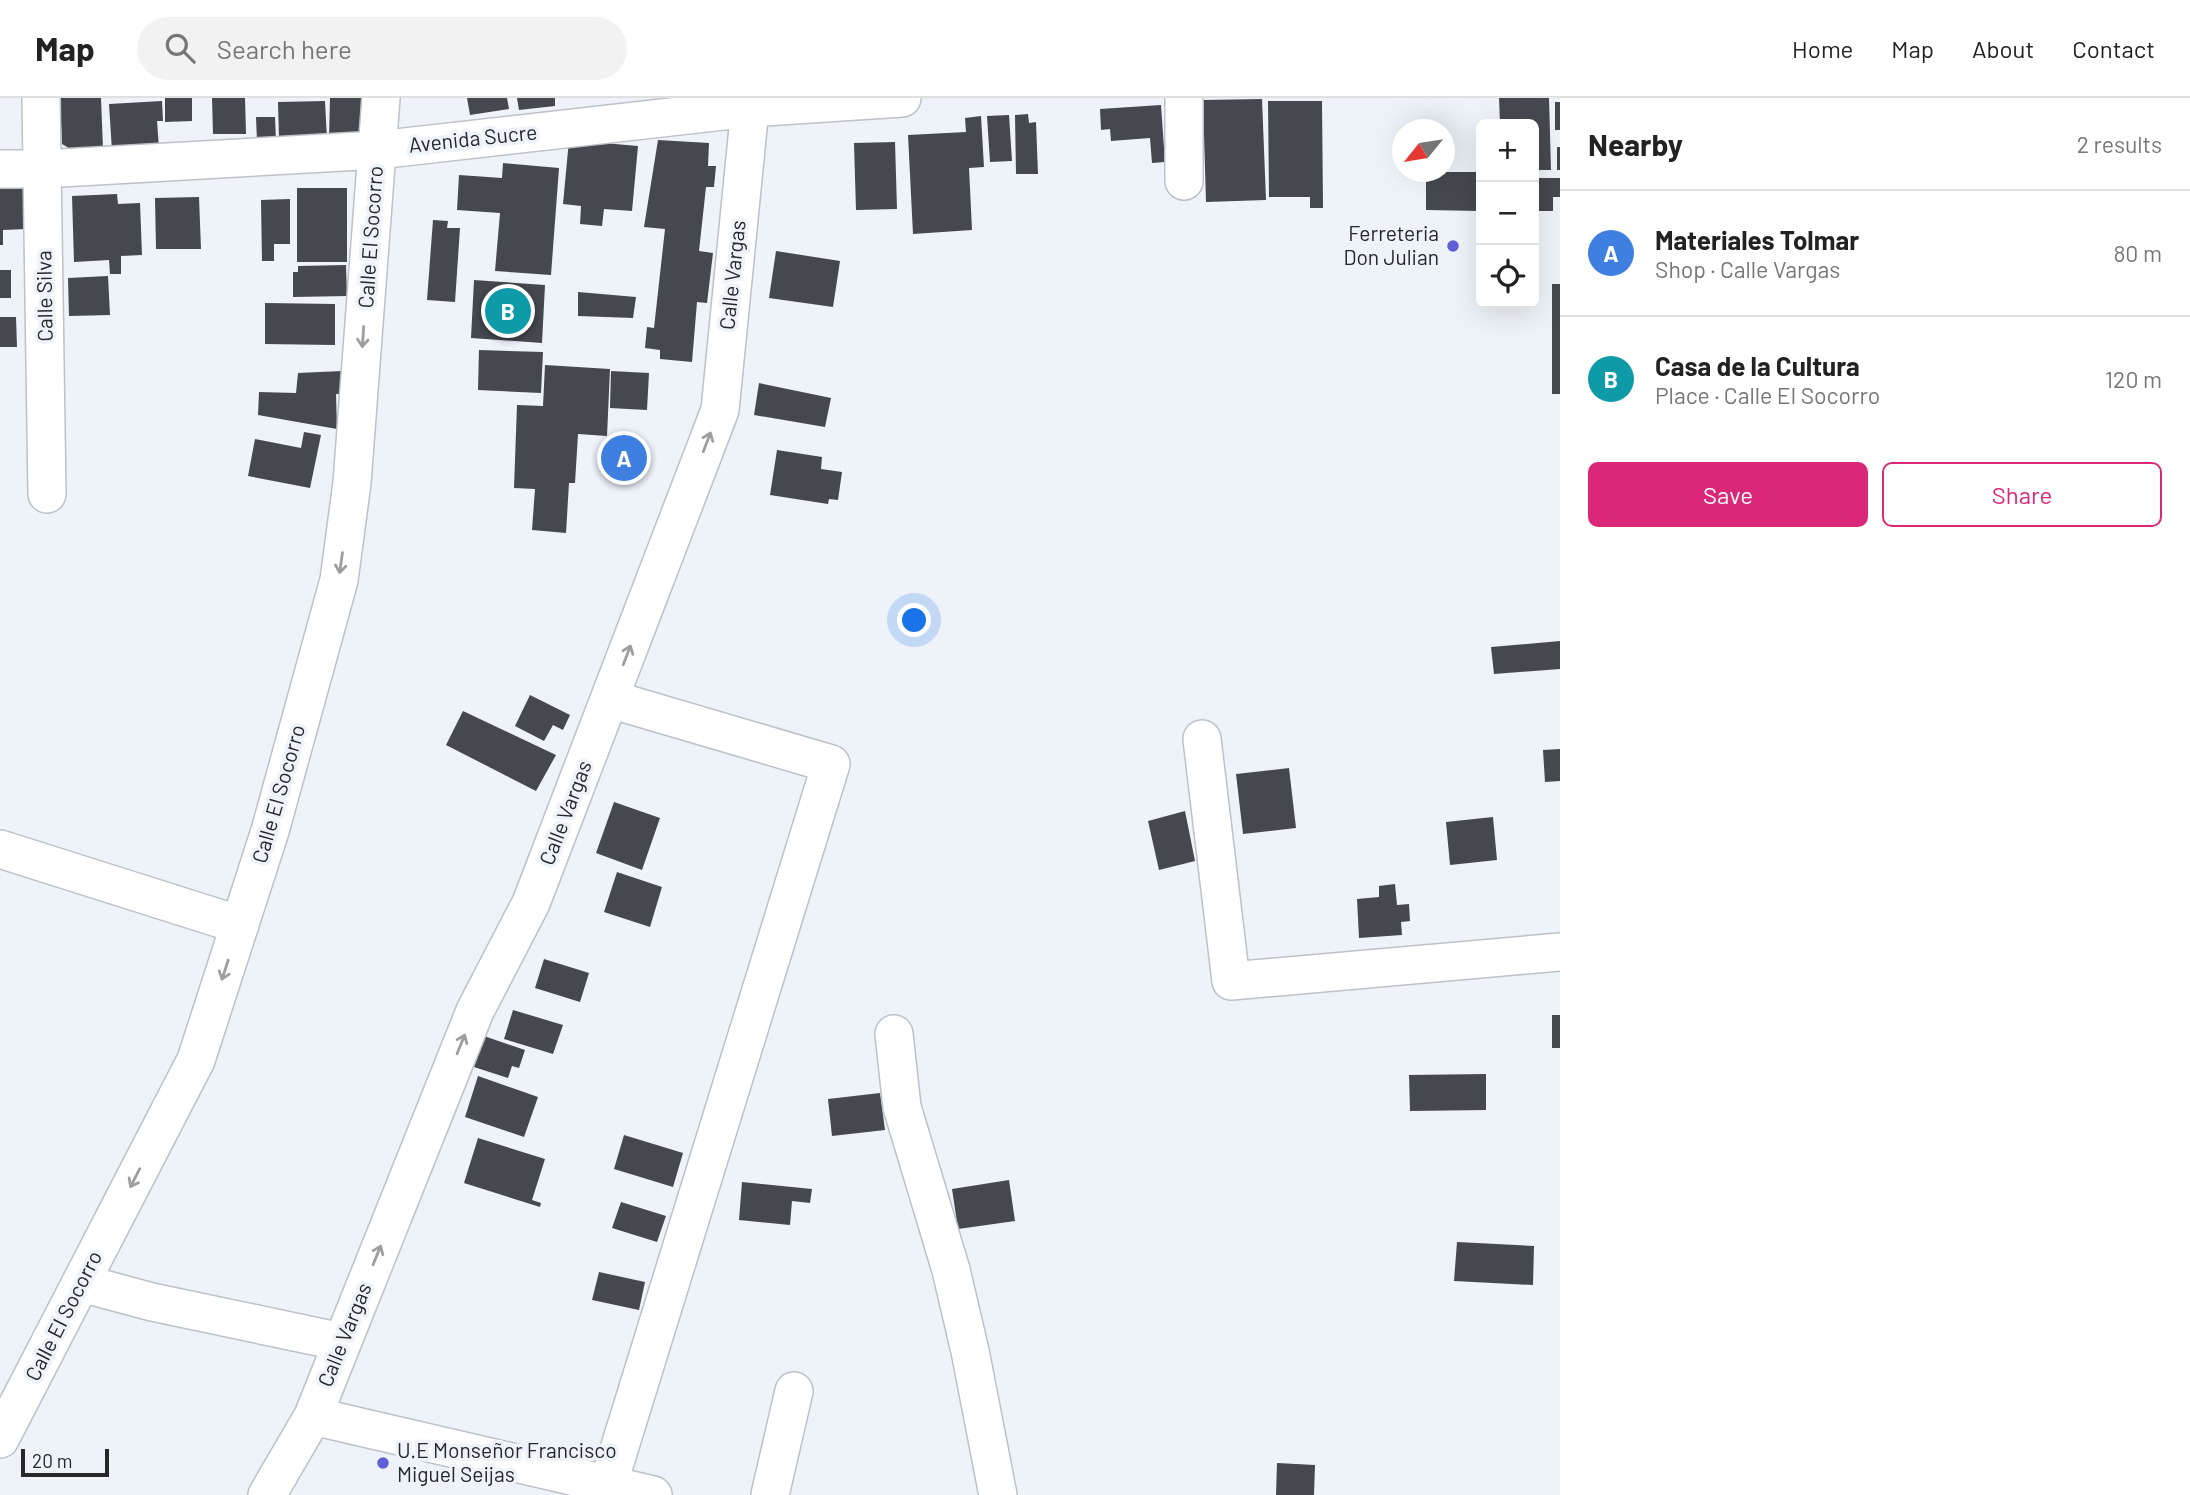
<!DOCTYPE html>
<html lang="en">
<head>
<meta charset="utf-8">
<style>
	:root { --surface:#fff; --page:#f2f2f2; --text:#222; --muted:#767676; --line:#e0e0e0; --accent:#db2777 }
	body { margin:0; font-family:Barlow,sans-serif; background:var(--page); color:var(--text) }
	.controls { position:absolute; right:21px; top:21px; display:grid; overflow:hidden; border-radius:10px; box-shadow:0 7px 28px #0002 }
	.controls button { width:63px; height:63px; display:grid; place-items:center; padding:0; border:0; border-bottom:2px solid var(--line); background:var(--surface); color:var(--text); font:35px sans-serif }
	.compass { position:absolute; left:1392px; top:21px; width:63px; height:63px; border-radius:50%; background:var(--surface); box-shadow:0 7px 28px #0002; rotate:240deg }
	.scale { position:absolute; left:21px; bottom:18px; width:88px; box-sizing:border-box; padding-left:7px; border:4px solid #252729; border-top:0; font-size:19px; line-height:24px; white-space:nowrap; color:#252729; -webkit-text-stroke:5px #eef2f9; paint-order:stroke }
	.you { position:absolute; left:915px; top:523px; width:24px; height:24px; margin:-18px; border:5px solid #fff; border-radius:50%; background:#1a73e8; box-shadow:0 0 0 10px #1a73e833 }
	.badge { display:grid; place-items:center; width:46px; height:46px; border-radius:50%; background:var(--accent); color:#fff; font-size:23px; font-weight:700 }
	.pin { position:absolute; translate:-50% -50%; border:4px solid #fff; box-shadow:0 2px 7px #0006 }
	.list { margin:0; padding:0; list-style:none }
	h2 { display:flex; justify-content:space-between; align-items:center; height:91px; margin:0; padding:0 28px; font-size:30px }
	h2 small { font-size:23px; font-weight:400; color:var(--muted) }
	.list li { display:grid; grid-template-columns:46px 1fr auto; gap:21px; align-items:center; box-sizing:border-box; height:126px; padding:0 28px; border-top:2px solid var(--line) }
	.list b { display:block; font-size:26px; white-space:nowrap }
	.list p { margin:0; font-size:23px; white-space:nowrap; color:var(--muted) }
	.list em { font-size:23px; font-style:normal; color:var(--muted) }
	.actions { display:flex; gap:14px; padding:21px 28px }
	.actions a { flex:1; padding:16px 0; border:2px solid var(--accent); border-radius:10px; text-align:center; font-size:24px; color:var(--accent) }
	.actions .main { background:var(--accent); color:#fff }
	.icon { flex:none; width:38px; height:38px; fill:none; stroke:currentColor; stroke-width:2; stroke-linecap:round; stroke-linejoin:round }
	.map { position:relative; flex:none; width:1560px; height:1397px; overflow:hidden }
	header { display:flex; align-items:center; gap:42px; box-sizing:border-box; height:98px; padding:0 35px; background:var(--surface); border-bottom:2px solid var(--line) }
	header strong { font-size:33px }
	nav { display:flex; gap:38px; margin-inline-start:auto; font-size:24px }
	.search { width:490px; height:63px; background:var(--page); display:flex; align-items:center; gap:18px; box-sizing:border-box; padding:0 24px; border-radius:38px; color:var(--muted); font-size:26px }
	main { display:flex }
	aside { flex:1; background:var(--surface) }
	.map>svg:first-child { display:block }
	.building { fill:#45484e }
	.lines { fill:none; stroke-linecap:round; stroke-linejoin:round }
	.minor-casing { stroke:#bdc1c8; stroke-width:40 }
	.minor { stroke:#fff; stroke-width:37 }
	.oneway { stroke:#9d9e9f }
	.poi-dot { fill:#5f60d8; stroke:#eef2f9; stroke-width:2.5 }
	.labels { text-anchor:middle; stroke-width:7; stroke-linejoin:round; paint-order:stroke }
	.street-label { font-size:21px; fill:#252729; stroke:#eef2f9 }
	.poi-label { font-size:21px; fill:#252729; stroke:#eef2f9; text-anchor:end }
</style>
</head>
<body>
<header>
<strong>Map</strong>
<div class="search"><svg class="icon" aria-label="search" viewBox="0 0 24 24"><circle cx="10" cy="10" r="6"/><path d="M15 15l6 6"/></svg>Search here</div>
<nav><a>Home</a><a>Map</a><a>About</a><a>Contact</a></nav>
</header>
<main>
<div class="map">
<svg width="1560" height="1397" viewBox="0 0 1560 1397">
	<rect width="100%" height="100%" fill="#eef2f9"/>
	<path class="building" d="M60 0H101L103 51 72 52 62 46Z
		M165 0H192V23L165 24Z
		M212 0H245L246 36H213Z
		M330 0H361L360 41 329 40Z
		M467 0H507L509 11 470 17Z
		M517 0H555V8L519 12Z
		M1499 0H1549L1551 72H1534V26H1500Z
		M1262 1 1266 102 1206 104 1203 2Z
		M162 3 163 23H157L159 50 112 53 109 6Z
		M325 3 327 41H279L278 4Z
		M1268 3H1322L1323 110H1310V99H1269Z
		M1555 4H1560V32H1555Z
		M1161 7 1165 64 1152 65 1150 40 1111 43 1110 31 1101 32 1100 11Z
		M1028 16 1029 25 1036 24 1038 76H1016L1015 17Z
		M1009 17 1012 63 990 64 987 18Z
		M981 18 984 69 969 70 972 132 913 136 908 37 966 34 965 20Z
		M256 19H275L276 43H257Z
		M569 42 638 48 632 113 604 111 602 128 580 126 581 108 563 106Z
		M658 42 709 45 708 68H716L714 89H706L699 153 713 155 707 205 697 204 692 264 660 261V252L645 250 647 229 654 230 665 131 644 129Z
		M895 44 897 111 856 112 854 45Z
		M1557 49H1560V72H1557Z
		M503 65 559 70 551 177 495 173 500 115 457 112 459 77 502 80Z
		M1426 74H1481V113L1426 112Z
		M1534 80H1560V99H1553V113H1534Z
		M0 90H26L27 131 3 132V147H0Z
		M297 90H347V164H297Z
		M117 96 118 106 140 105 142 157 121 158V176H110L109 162 74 164 72 98Z
		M199 99 201 151H156L155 100Z
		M290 101V146H274V163H262L261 102Z
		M433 122 448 123 447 130H460L455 204 427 202Z
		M776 153 840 163 833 209 769 200Z
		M346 167 347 198 293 199V174H298V168Z
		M0 172H11V200H0Z
		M108 178 110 217 69 218 68 180Z
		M474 182 545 187 542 245 471 240Z
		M1552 186H1560V296H1552Z
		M578 194 636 199 633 220 578 218Z
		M265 205 335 206V247L265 246Z
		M0 219H16L17 249H0Z
		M479 252 543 254 541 295 478 292Z
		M545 267 610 271 607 338 578 336 575 385H569L566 435 532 432 535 391 514 390 517 307 543 308Z
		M342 273V296H336L337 331 258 317 259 294 296 295 298 275Z
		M611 273 649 275 647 312 610 310Z
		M759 285 831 300 825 329 754 317Z
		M304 334 321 337 310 390 248 378 255 341 301 350Z
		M777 352 822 359 821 371 842 374 838 402 829 401 828 406 770 397Z
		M1560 543V571L1494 576 1491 549Z
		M530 597 570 617 563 632 553 627 544 643 515 628Z
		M463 613 556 657 536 693 446 647Z
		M1560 651V683L1545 684 1543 652Z
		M1289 670 1296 730 1243 736 1236 676Z
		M614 704 660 720 642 772 596 755Z
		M1185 713 1195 763 1159 772 1148 723Z
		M1493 719 1497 762 1450 767 1446 724Z
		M617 774 662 789 650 829 604 814Z
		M1395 786 1397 807 1409 806 1410 823 1401 824 1402 837 1359 840 1357 801 1379 799V788Z
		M544 861 589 875 580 904 535 890Z
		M513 912 563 927 553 956 504 941Z
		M1552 917H1560V950H1552Z
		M484 938 525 952 519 970 512 968 508 980 474 969Z
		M1486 976V1012L1410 1013 1409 977Z
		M478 978 538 999 524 1039 465 1019Z
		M880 995 885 1032 832 1038 828 1001Z
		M624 1037 683 1055 673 1089 614 1071Z
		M478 1040 545 1061 532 1102 541 1105 540 1109 464 1085Z
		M1009 1082 1015 1123 958 1131 952 1091Z
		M742 1084 812 1091 810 1105 792 1103 790 1127 739 1122Z
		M621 1104 666 1118 657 1144 612 1130Z
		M1457 1144 1534 1148 1533 1187 1454 1183Z
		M599 1174 645 1184 639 1212 592 1202Z
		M1277 1365 1315 1367 1314 1397H1276Z"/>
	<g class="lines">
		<defs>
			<path id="minor" d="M41 0 47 396
				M1184 0V83
				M0 71H43L378 52 750 10 902 0
				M1202 641 1231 883 1560 854
				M0 751 240 827
				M894 936 902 1009 951 1172 970 1253 998 1397
				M81 1185 152 1204 342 1244
				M313 1318 653 1397
				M0 1341 196 962 270 733 339 482 352 385 381 0
				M608 1387 831 666 610 601
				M267 1397 313 1318 475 913 531 805 720 312 751 0
				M770 1397 794 1293"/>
		</defs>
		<use href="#minor" class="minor-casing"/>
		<use href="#minor" class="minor"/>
	</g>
	<defs><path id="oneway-shaft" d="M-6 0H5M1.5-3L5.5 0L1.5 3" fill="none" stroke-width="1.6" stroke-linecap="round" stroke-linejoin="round" transform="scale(1.75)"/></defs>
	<g class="oneway">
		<use href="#oneway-shaft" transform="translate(363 239) rotate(94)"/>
		<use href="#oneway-shaft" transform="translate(707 344) rotate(-69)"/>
		<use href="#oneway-shaft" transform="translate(341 465) rotate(98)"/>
		<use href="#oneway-shaft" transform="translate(627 557) rotate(-69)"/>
		<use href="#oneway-shaft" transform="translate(225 872) rotate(108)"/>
		<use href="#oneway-shaft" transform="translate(461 946) rotate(-68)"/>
		<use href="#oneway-shaft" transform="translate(135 1080) rotate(117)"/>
		<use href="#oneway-shaft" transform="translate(377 1157) rotate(-68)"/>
	</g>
	<g class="poi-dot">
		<circle cx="1453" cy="148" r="7"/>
		<circle cx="383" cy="1365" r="7"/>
	</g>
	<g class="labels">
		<g class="street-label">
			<text transform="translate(473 41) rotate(-6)" y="7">Avenida Sucre</text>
			<text transform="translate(371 139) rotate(-86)" y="7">Calle El Socorro</text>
			<text transform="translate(733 177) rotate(-84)" y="7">Calle Vargas</text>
			<text transform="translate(45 198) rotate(-91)" y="7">Calle Silva</text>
			<text transform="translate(279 696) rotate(-74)" y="7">Calle El Socorro</text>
			<text transform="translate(566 715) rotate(-69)" y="7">Calle Vargas</text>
			<text transform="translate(64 1218) rotate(-63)" y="7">Calle El Socorro</text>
			<text transform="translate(345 1237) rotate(-68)" y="7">Calle Vargas</text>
		</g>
		<g class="poi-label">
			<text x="1439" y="143">Ferreteria<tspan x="1439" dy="24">Don Julian</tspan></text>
			<text x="397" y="1360" text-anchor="start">U.E Monseñor Francisco<tspan x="397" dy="24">Miguel Seijas</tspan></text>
		</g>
	</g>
</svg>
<div class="controls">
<button>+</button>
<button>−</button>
<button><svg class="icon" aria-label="locate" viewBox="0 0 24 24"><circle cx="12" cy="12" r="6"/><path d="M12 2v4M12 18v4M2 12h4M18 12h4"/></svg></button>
</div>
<svg class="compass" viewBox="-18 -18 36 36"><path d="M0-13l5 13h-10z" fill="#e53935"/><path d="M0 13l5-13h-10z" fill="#767676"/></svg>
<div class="scale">20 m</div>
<div class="you"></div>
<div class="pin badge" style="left:624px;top:360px;background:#3f7fe0">A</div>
<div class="pin badge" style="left:508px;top:213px;background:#0f9aa8">B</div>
</div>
<aside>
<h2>Nearby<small>2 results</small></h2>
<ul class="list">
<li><span class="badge" style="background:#3f7fe0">A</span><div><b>Materiales Tolmar</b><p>Shop · Calle Vargas</p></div><em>80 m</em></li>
<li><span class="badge" style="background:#0f9aa8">B</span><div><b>Casa de la Cultura</b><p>Place · Calle El Socorro</p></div><em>120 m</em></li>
</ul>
<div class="actions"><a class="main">Save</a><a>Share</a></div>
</aside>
</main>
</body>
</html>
